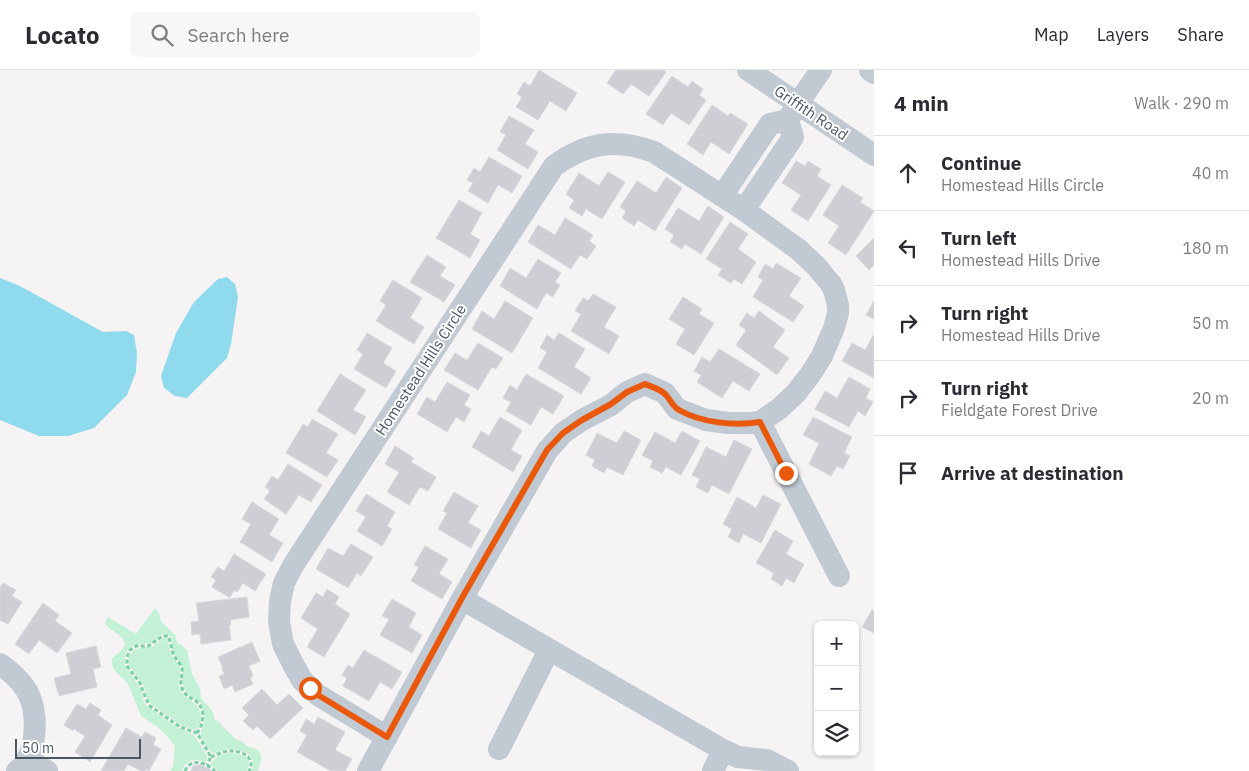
<!DOCTYPE html>
<html lang="en">
<head>
<meta charset="utf-8">
<style>
	:root { --surface:#fff; --page:#f7f7f7; --text:#2b2b33; --muted:#7c7c81; --line:#e1e1e2 }
	body { margin:0; font-family:"IBM Plex Sans",sans-serif; background:var(--page); color:var(--text) }
	.controls { position:absolute; right:15px; bottom:15px; display:grid; overflow:hidden; border-radius:8px; box-shadow:0 1px 4px #0004 }
	.controls button { width:45px; height:45px; display:grid; place-items:center; padding:0; border:0; border-bottom:1px solid var(--line); background:var(--surface); color:var(--text); font:25px sans-serif }
	.scale { position:absolute; left:15px; bottom:12px; width:126px; box-sizing:border-box; padding-left:5px; border:2px solid #4a5661; border-top:0; font-size:14px; line-height:18px; white-space:nowrap; color:#4a5661; -webkit-text-stroke:4px #fff; paint-order:stroke }
	.stop { position:absolute; width:15px; height:15px; margin:-11px; border:4px solid #ea580c; border-radius:50%; background:#fff }
	.stop.end { background:#ea580c; border-color:#fff; box-shadow:0 1px 5px #0008 }
	.list { margin:0; padding:0; list-style:none }
	h2 { display:flex; justify-content:space-between; align-items:center; height:65px; margin:0; padding:0 20px; font-size:21px }
	h2 small { font-size:16px; font-weight:400; color:var(--muted) }
	.list li { display:grid; grid-template-columns:32px 1fr auto; gap:15px; align-items:center; box-sizing:border-box; height:75px; padding:0 20px; border-top:1px solid var(--line) }
	.list b { display:block; font-size:19px; white-space:nowrap }
	.list p { margin:0; font-size:16px; white-space:nowrap; color:var(--muted) }
	.list em { font-size:16px; font-style:normal; color:var(--muted) }
	.icon { flex:none; width:28px; height:28px; fill:none; stroke:currentColor; stroke-width:2; stroke-linecap:round; stroke-linejoin:round }
	.map { position:relative; flex:none; width:874px; height:701px; overflow:hidden }
	header { display:flex; align-items:center; gap:30px; box-sizing:border-box; height:70px; padding:0 25px; background:var(--surface); border-bottom:1px solid var(--line) }
	header strong { font-size:24px }
	nav { display:flex; gap:28px; margin-inline-start:auto; font-size:18px }
	.search { width:350px; height:45px; background:var(--page); display:flex; align-items:center; gap:12px; box-sizing:border-box; padding:0 18px; border-radius:8px; color:var(--muted); font-size:19px }
	main { display:flex }
	aside { flex:1; background:var(--surface) }
	.map>svg:first-child { display:block }
	.green { fill:#c3f1d5 }
	.water { fill:#90daee }
	.building { fill:#cdcfd5; stroke:#d7d9de }
	.lines { fill:none; stroke-linecap:round; stroke-linejoin:round }
	.path { stroke:#7ad0a6; stroke-width:3; stroke-dasharray:4 2.5; stroke-linecap:butt }
	.minor { stroke:#c1cad2; stroke-width:22 }
	.route { stroke:#ea580c; stroke-width:6 }
	.labels { text-anchor:middle; stroke-width:4; stroke-linejoin:round; paint-order:stroke }
	.street-label { font-size:15px; fill:#4a5661; stroke:#fff }
</style>
</head>
<body>
<header>
<strong>Locato</strong>
<div class="search"><svg class="icon" aria-label="search" viewBox="0 0 24 24"><circle cx="10" cy="10" r="6"/><path d="M15 15l6 6"/></svg>Search here</div>
<nav><a>Map</a><a>Layers</a><a>Share</a></nav>
</header>
<main>
<div class="map">
<svg width="874" height="701" viewBox="0 0 874 701">
	<rect width="100%" height="100%" fill="#f5f3f3"/>
	<path class="green" d="M155 538 159 543 161 551 175 565 177 572 187 580 192 604 200 618 201 628 213 642 214 649 220 653 223 657 237 670 242 671 248 677C266 679 261 689 258 701H251L253 697V691L252 688 247 683 238 680 229 679 214 683 211 682 208 679 201 667V662L205 650 202 635 200 632 189 625 184 619 182 611 183 599 173 582 171 567 166 564 160 566 151 573 139 574 132 576 127 580 125 585V595L126 597 141 619 144 632 147 636 178 658 192 664 196 668 207 686V690L205 693C196 687 185 690 182 701H170L173 697 175 676 167 666 155 655 141 646 128 614C121 606 110 600 112 588 115 585 119 583 122 580 133 567 108 562 105 553L108 547 136 564Z
		M165 567 167 569C168 573 169 579 171 584 173 589 180 594 180 601 180 608 177 611 180 620 183 627 189 628 194 633 202 639 204 653 196 660L182 656 151 634 147 628 144 616 129 595V586L134 580 142 577H152Z
		M233 683 244 686 248 689 249 695 247 701H218L210 695C215 685 223 684 233 683Z"/>
	<path class="water" d="M227 207 235 214 238 227 231 274 227 288 187 328 175 326 164 318 161 306 176 263 194 232 218 209Z
		M0 208 20 216 103 262 126 261 134 265 137 283 136 302 127 325 94 358 68 366H39L0 350Z"/>
	<path class="building" d="M539 0 577 23 566 41 550 31 538 50 516 37 522 27 517 24 524 12 530 16Z
		M616 0H664L666 2 649 26 631 14 623 24 607 13Z
		M672 6 688 17 692 11 703 19 699 25 706 30 689 55 671 43 663 55 646 44Z
		M712 35 728 46 730 43 748 54 729 84 711 72 703 85 687 74Z
		M509 46 534 60 525 74 538 82 528 99 497 80 506 65 500 62Z
		M489 87 522 106 512 123 498 115 488 133 468 121 473 113 467 110 474 98 480 102Z
		M796 91 805 96 808 91 821 99 817 106 831 115 808 151 791 140 801 125 782 113Z
		M608 102 625 112 602 149 586 139 582 146 569 138 574 130 566 124 579 103 599 116Z
		M666 107 682 118 655 161 638 150 634 156 622 148 626 141 620 137 637 111 656 123Z
		M842 115 863 128 860 132 874 141 846 185 828 173 839 156 823 145Z
		M459 130 482 143 470 164 480 170 470 188 436 168Z
		M708 136 724 147 701 184 685 174 682 179 670 172 674 165 665 159 678 138 699 151Z
		M565 148 593 165 589 171 596 176 587 189 580 185 571 199 528 172 538 155 555 165Z
		M730 152 748 164 738 179 756 192 742 214 734 209 731 213 718 205 722 199 706 189Z
		M874 168V195L869 200 856 186Z
		M427 185 446 197 440 206 455 215 444 232 410 212Z
		M538 189 561 203 555 212 560 215 553 227 546 223 537 239 500 216 510 198 526 208Z
		M776 193 801 208 789 226 804 236 793 252 753 227 763 210 758 207 765 194 773 199Z
		M393 210 422 228 410 248 424 257 414 274 376 251 386 235 380 231Z
		M593 224 616 237 604 257 619 266 609 284 571 261 581 244 575 241 583 228 588 231Z
		M683 227 702 239 699 244 714 253 694 285 676 274 685 259 669 249Z
		M505 231 533 248 512 283 472 259 482 241 494 249Z
		M874 231V249L866 245Z
		M759 241 785 260 773 277 789 288 777 305 736 275 746 260 739 255 747 243 754 248Z
		M367 263 392 278 383 293 396 301 386 318 354 299 363 284 357 280Z
		M559 263 585 279 574 297 591 308 581 324 538 298 547 282 540 278 547 265 554 270Z
		M874 264V308L842 291 852 273 865 280Z
		M478 273 503 288 496 299 492 297 478 320 444 300 455 283 467 290Z
		M719 279 760 304 749 321 733 311 722 328 697 312 701 305 694 301 702 287 710 292Z
		M340 304 366 320 353 340 366 347 355 365 317 341Z
		M526 304 564 326 553 344 541 337 531 355 506 341 511 332 503 328 510 315 517 320Z
		M849 307 870 319 866 328 873 332 865 346 858 341 849 357 815 339 825 321 837 328Z
		M447 312 470 325 464 335 471 339 464 352 456 347 447 362 417 344 427 327 435 332Z
		M500 347 522 360 511 380 522 386 513 402 472 377 481 361 489 366Z
		M813 347 852 367 844 383 850 386 843 399 837 396 831 406 809 394 819 373 803 365Z
		M312 349 338 364 326 383 338 390 327 407 286 383 303 354 308 357Z
		M624 361 641 370 623 405 607 397 604 403 592 396 595 390 586 385 597 363 617 373Z
		M682 361 700 371 681 405 666 397 662 403 650 397 653 391 642 385 655 362 675 373Z
		M734 370 752 379 729 424 712 415 708 423 696 417 700 409 692 405 706 377 726 387Z
		M395 376 414 388 411 392 436 407 428 421 420 417 409 435 387 422 399 402 385 394Z
		M288 394 322 415 311 432 299 425 286 444 264 429 270 421 265 417 272 406 278 410Z
		M454 422 478 436 468 453 481 460 471 478 438 459 447 443 443 441Z
		M366 424 395 442 387 456 392 459 382 476 357 461 366 447 356 441Z
		M763 425 781 434 761 473 743 464 739 473 728 467 732 459 723 454 737 427 756 438Z
		M252 432 279 449 269 465 283 473 272 492 240 472 251 454 242 449Z
		M775 460 793 471 786 484 804 494 794 513 786 508 782 516 771 509 774 503 756 493Z
		M351 474 373 487 361 506 357 503 348 518 316 499 328 478 343 486Z
		M425 476 448 489 439 504 452 512 442 529 411 511 419 497 414 495Z
		M234 484 266 504 255 521 243 513 237 522 234 520 230 528 212 517 216 510 211 507 218 497 224 501Z
		M3 513 16 520 12 526 22 532 8 554 0 550V517Z
		M327 519 339 527 335 534 350 544 324 587 307 577 318 559 301 548 316 523 323 527Z
		M247 527 249 547 230 550 231 555H229L231 570 201 574 200 564 192 565 191 552 199 551 196 533Z
		M392 529 416 543 409 557 422 565 412 583 380 565 389 549 382 546Z
		M43 533 59 545 55 551 72 563 57 583 39 570 29 584 15 574Z
		M872 540 874 541V563L862 557Z
		M252 572 260 591 249 596 253 606 250 608 253 614 235 622 232 615 224 619 219 606 224 604 222 598H223L218 587Z
		M96 576 101 597 93 599 97 617 59 626 54 608 71 604 66 583Z
		M364 580 402 602 392 619 380 612 369 631 343 616 347 608 342 605 348 595 353 598Z
		M262 619 277 635 289 624 303 638 270 669 257 656 253 660 243 651 249 645 242 638Z
		M90 633 101 640 98 645 112 655 90 692 75 682 85 666 74 659 73 661 64 655 77 634 86 639Z
		M318 647 345 662 335 680 352 689 345 701H331L297 682 307 665 300 661 306 649 314 654Z
		M126 658 142 667 145 662 156 668 153 675 161 679 149 701 146 699 145 701H141L128 694 124 701H101Z
		M200 695 211 700V701H191L193 696Z"/>
	<g class="lines">
		<path class="path" d="M197 663C204 654 206 639 196 631 190 627 185 626 182 618 179 611 183 605 182 599 181 594 176 590 174 585 171 580 171 572 168 566H163L148 576H136L130 580 127 587V596L140 613 146 629 150 636 180 657 197 663 211 687 207 695
			M211 687C217 684 225 681 231 681 243 681 256 688 249 701
			M185 701C191 687 206 693 215 701"/>
		<path class="minor" d="M748 0 874 85
			M870 0 874 3
			M722 126 770 54 788 50 798 33 821 0
			M744 140 793 67 788 50
			M760 352 839 506
			M462 529 723 680 738 687 767 690 788 701
			M0 594C11 602 23 612 29 625 37 642 37 673 27 689 25 694 21 698 17 701
			M499 679 549 580
			M27 689 47 701
			M368 701 462 529 547 381 563 363 582 350 611 335 627 322 645 314 665 323 677 339 706 350 728 353H751L760 352 779 339 796 323 810 305 822 286 834 258 838 243V235L834 220 831 214 816 196 799 180 744 140 654 82C616 68 587 72 554 96L294 494 284 513 280 531 279 552 283 574 293 594 302 610 318 625 387 667
			M713 701 723 680"/>
	</g>
	<g class="lines">
		<path class="route" d="M310 618 318 625 387 667 462 528 547 380 563 363 582 350 611 334 627 322 645 314C652 317 661 319 666 325 670 329 673 337 679 340 702 353 734 356 760 352L786 403"/>
	</g>
	<g class="labels">
		<g class="street-label">
			<text transform="translate(811 43) rotate(34)" y="5">Griffith Road</text>
			<text transform="translate(421 300) rotate(-57)" y="5">Homestead Hills Circle</text>
		</g>
	</g>
</svg>
<div class="controls">
<button>+</button>
<button>−</button>
<button><svg class="icon" aria-label="layers" viewBox="0 0 24 24"><path d="M12 4l9 5-9 5-9-5zM3 14l9 5 9-5"/></svg></button>
</div>
<div class="scale">50 m</div>
<div class="stop" style="left:310px;top:618px"></div>
<div class="stop end" style="left:786px;top:403px"></div>
</div>
<aside>
<h2>4 min<small>Walk · 290 m</small></h2>
<ul class="list">
<li><svg class="icon" aria-label="ahead" viewBox="0 0 24 24"><path d="M12 20V5M6 11l6-6 6 6"/></svg><div><b>Continue</b><p>Homestead Hills Circle</p></div><em>40 m</em></li>
<li><svg class="icon" aria-label="left" viewBox="0 0 24 24"><path d="M17 20v-9H6M10 6l-5 5 5 5"/></svg><div><b>Turn left</b><p>Homestead Hills Drive</p></div><em>180 m</em></li>
<li><svg class="icon" aria-label="right" viewBox="0 0 24 24"><path d="M7 20v-9h11M14 6l5 5-5 5"/></svg><div><b>Turn right</b><p>Homestead Hills Drive</p></div><em>50 m</em></li>
<li><svg class="icon" aria-label="right" viewBox="0 0 24 24"><path d="M7 20v-9h11M14 6l5 5-5 5"/></svg><div><b>Turn right</b><p>Fieldgate Forest Drive</p></div><em>20 m</em></li>
<li><svg class="icon" aria-label="arrive" viewBox="0 0 24 24"><path d="M6 21V4h12l-3 4 3 4H6"/></svg><div><b>Arrive at destination</b></div></li>
</ul>
</aside>
</main>
</body>
</html>
